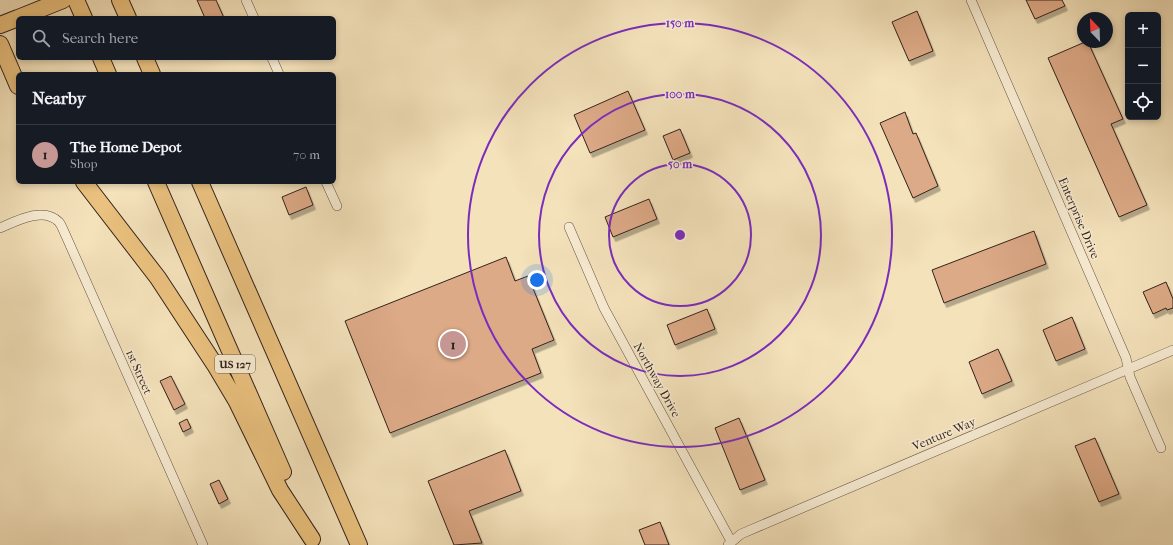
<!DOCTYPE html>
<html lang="en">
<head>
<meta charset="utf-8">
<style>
	:root { --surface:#171b24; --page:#20242c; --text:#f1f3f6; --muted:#9ea1a6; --line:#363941; --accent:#c59692 }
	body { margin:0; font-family:"IM FELL French Canon",serif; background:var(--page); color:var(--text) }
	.controls { position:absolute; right:12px; top:12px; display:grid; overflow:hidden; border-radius:6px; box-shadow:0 2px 6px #0003 }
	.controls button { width:36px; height:36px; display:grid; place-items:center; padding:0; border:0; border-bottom:1px solid var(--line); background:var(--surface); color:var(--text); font:20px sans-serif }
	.compass { position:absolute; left:1077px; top:12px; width:36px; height:36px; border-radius:50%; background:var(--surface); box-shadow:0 2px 6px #0003; rotate:337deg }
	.you { position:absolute; left:537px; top:280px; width:14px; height:14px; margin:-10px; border:3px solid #fff; border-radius:50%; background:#1a73e8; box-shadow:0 0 0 6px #1a73e833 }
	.badge { display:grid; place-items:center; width:26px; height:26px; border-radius:50%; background:var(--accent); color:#111; font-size:13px; font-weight:700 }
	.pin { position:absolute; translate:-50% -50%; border:2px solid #fff; box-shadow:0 1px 4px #0006 }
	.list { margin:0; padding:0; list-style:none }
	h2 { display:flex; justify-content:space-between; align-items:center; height:52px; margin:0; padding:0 16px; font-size:17px }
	h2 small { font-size:13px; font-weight:400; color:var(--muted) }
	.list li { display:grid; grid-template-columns:26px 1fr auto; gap:12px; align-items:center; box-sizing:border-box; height:60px; padding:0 16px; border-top:1px solid var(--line) }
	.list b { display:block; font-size:15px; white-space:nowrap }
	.list p { margin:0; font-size:13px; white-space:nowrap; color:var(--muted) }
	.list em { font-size:13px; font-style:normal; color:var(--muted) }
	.icon { flex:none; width:22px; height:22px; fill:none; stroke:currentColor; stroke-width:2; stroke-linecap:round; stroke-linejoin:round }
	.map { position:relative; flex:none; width:1173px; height:545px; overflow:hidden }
	.search { position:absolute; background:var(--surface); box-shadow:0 2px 6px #0003; left:16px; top:16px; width:320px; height:44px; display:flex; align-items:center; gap:10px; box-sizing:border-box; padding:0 14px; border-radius:6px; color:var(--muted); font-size:15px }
	.panel { position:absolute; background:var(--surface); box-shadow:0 2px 6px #0003; left:16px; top:72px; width:320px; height:112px; border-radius:6px }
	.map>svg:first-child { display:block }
	.building { fill:#ddaa87; stroke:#33231c; filter:url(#shadow) }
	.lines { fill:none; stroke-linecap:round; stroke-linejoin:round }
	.street-casing { stroke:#635344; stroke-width:10 }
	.highway-casing { stroke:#33231c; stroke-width:18 }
	.street { stroke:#f8ecd3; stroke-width:9 }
	.highway { stroke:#eac17e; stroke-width:16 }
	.ring { fill:none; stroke:#7b2cbf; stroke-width:2 }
	.labels { text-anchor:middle; stroke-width:3; stroke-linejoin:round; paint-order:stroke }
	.shield { fill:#f8ecd3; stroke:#6e5f53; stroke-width:1 }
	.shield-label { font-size:11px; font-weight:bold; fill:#33231c }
	.street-label { font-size:12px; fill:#33231c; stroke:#f8ecd3 }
	.centre { fill:#7b2cbf; stroke:#f8ecd3; stroke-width:2 }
	.ring-label { font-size:12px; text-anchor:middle; font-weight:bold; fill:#7b2cbf; stroke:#f8ecd3; stroke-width:3; stroke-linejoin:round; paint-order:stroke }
</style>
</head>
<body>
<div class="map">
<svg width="1173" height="545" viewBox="0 0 1173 545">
	<defs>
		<filter id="shadow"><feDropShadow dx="2.5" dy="4.5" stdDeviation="0" flood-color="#0004"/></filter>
	</defs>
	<rect width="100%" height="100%" fill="#f4e2bb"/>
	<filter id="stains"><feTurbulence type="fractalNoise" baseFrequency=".005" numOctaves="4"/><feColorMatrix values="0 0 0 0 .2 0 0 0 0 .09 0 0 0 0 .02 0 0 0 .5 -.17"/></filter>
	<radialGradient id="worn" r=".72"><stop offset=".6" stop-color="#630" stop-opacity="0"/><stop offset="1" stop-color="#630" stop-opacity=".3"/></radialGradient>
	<path class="building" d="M197 0H216L224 18H205Z
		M1026 0H1062L1065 6 1035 19Z
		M917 11 933 51 909 61 892 22Z
		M1085 42H1088L1123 119 1111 124 1147 205 1119 217 1048 58Z
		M628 91 645 130 590 153 574 115Z
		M905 112 913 134 916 133 938 186 913 198 880 123Z
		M680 129 690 153 673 160 663 136Z
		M306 187 313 205 289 215 282 197Z
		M649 199 657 219 613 237 605 217Z
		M1034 231 1046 264 944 303 932 270Z
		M506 257 515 281 528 276 554 340 532 349 541 373 390 433 345 321Z
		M1166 282 1173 299V308L1167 310 1166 308 1153 314 1143 292Z
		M707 309 715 329 675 345 667 325Z
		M1072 317 1085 349 1056 361 1043 330Z
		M998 349 1012 381 982 394 969 362Z
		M171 376 185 404 174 410 160 381Z
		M739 418 765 480 740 490 715 428Z
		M187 419 191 428 183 432 179 423Z
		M1095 438 1119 494 1099 502 1075 446Z
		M505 450 521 491 469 511 482 543 454 545 428 481Z
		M219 480 228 499 219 504 210 484Z
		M660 522 669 545H645L639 530Z"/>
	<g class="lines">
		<defs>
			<path id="street" d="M246 0 254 18
				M971 0 1126 358 1130 377 1161 448
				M272 58 279 74
				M326 182 337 206
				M569 227 604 308 731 541
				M0 228C16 221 44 206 59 222 62 226 64 232 66 236L203 545
				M728 545 741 534 1173 350"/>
			<path id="highway" d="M76 0 84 18
				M120 0 128 18
				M18 18 63 0
				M0 25 18 18
				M0 44 18 86
				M101 58 108 74
				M145 58 152 74
				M84 182 158 278 215 365 237 402 280 490 312 539
				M156 182 283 472
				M200 182 359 545"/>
		</defs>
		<use href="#street" class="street-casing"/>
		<use href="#highway" class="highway-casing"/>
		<use href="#street" class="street"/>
		<use href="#highway" class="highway"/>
	</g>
	<g class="ring">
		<circle cx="680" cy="235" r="71"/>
		<circle cx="680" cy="235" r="141"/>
		<circle cx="680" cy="235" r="212"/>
	</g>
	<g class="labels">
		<rect class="shield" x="215" y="355" width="40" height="18" rx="3"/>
		<g class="shield-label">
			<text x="235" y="368">US 127</text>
		</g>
		<g class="street-label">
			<text transform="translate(1079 218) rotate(67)" y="4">Enterprise Drive</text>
			<text transform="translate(139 372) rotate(66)" y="4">1st Street</text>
			<text transform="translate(657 380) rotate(61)" y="4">Northway Drive</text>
			<text transform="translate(944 434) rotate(-23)" y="4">Venture Way</text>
		</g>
	</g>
	<circle cx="680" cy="235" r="6" class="centre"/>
	<g class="ring-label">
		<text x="680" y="27">150 m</text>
		<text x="680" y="98">100 m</text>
		<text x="680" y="168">50 m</text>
	</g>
	<rect width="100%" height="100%" filter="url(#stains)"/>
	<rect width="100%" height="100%" fill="url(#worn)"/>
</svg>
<div class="controls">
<button>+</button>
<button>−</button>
<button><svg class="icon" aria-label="locate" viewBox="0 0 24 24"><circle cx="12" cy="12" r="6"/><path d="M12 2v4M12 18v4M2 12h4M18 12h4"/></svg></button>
</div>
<svg class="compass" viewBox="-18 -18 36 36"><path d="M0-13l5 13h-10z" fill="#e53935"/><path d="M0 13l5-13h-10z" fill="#9ea1a6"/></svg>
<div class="you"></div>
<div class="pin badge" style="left:453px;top:344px">1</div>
<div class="search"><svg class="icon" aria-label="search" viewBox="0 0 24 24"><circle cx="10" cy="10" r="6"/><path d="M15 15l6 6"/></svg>Search here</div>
<section class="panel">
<h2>Nearby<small></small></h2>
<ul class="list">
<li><span class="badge">1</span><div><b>The Home Depot</b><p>Shop</p></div><em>70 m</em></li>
</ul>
</section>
</div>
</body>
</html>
